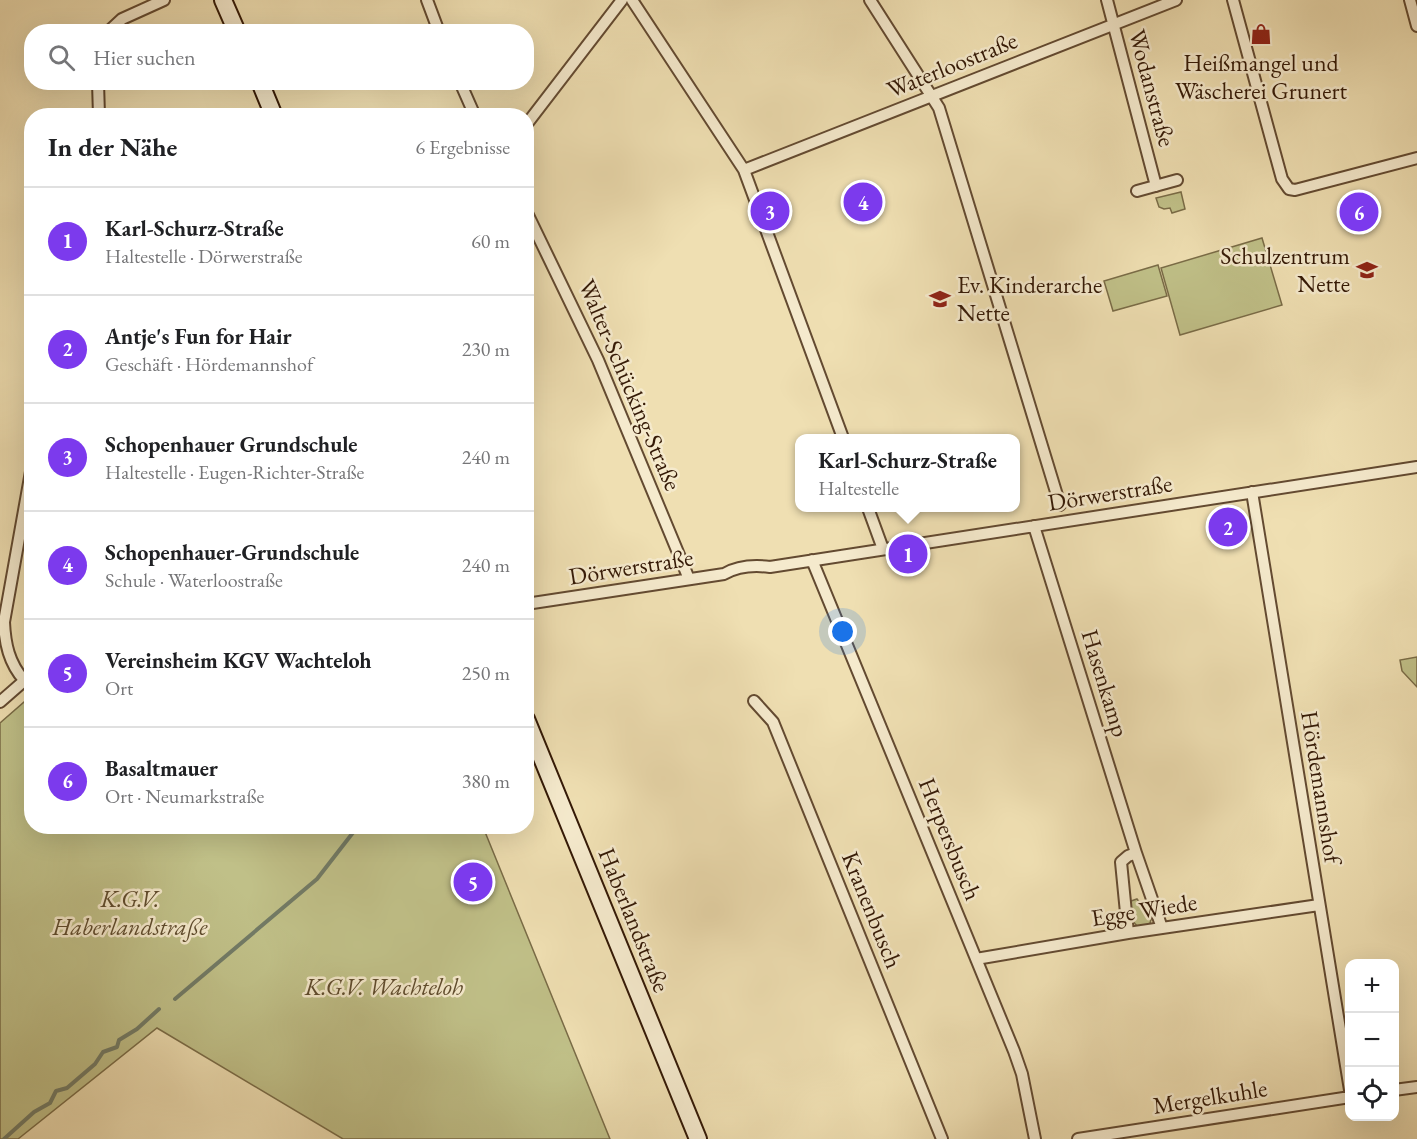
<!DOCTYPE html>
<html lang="de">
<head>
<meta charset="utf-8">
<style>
	:root { --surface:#fff; --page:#f2f2f2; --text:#202124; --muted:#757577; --line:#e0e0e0; --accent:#7c3aed }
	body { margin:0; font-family:"EB Garamond",serif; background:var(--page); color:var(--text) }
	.controls { position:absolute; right:18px; bottom:18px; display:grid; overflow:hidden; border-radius:12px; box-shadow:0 6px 24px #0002 }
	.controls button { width:54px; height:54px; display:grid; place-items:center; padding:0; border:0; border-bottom:2px solid var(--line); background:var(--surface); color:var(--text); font:30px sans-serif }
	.you { position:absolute; left:843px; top:632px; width:21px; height:21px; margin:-15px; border:4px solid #fff; border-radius:50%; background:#1a73e8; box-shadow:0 0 0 9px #1a73e833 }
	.badge { display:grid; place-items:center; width:39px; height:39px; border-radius:50%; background:var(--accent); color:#fff; font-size:20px; font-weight:700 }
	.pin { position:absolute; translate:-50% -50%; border:3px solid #fff; box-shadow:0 2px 6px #0006 }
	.popup { position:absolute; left:795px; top:434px; width:225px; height:78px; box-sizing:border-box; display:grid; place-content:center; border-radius:12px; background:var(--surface); filter:drop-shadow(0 2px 4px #0005); font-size:20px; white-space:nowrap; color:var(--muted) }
	.popup b { font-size:22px; color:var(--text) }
	.popup::after { content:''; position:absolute; left:50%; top:100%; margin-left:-12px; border:12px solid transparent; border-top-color:var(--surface) }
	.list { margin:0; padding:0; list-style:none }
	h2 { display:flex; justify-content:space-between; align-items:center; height:78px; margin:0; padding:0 24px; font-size:26px }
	h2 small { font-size:20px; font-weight:400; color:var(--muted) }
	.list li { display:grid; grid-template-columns:39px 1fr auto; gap:18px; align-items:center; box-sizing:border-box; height:108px; padding:0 24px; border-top:2px solid var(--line) }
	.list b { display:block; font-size:22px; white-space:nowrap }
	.list p { margin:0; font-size:20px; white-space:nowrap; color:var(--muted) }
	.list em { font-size:20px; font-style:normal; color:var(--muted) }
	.icon { flex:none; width:33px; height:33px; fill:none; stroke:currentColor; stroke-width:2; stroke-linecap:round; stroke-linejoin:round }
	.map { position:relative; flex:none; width:1417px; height:1139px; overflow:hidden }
	.search { position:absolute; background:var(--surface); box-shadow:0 6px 24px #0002; left:24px; top:24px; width:510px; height:66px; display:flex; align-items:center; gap:15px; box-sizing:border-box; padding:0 21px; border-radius:24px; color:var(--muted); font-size:22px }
	.panel { position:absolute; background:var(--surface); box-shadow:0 6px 24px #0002; left:24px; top:108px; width:510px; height:726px; border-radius:24px }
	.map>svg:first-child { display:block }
	.green { fill:#c0c088; stroke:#7a6c47; stroke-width:1.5 }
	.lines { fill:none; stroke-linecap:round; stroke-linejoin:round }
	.stream { stroke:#727b66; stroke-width:4 }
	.street-casing { stroke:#634a31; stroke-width:14 }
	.secondary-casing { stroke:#341906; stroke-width:20 }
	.street { stroke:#f5eacd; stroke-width:10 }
	.secondary { stroke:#f5eacd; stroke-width:16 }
	.labels { text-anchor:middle; stroke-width:5; stroke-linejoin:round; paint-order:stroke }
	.poi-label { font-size:24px; fill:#341906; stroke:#f5eacd }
	.street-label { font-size:24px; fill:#341906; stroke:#f5eacd }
	.park-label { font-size:24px; font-style:italic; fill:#5e4b2d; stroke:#f5eacd }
</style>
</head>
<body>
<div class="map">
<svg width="1417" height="1139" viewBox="0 0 1417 1139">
	<rect width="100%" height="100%" fill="#efdfb2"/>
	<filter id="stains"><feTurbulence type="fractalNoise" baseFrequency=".00333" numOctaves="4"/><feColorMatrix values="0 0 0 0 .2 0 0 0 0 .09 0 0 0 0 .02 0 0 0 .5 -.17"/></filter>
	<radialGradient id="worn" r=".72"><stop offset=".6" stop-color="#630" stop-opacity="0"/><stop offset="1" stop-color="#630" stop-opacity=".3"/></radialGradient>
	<path class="green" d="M1181 192 1185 209 1172 213 1170 208 1164 209 1159 207 1156 198Z
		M1262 238 1282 305 1180 335 1161 268Z
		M1158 265 1167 296 1113 311 1104 281Z
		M1417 657V687L1402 671 1400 660Z
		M31 696 32 826 483 827 610 1139H343L157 1028 18 1139H0V723Z
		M1137 899 1144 908 1150 906 1152 917 1149 926 1138 927 1130 918 1128 902Z"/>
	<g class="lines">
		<path class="stream" d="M175 999 317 879 355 830
			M4 1139 34 1112 50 1103 56 1091 67 1088 95 1064 103 1052 117 1047 119 1040 137 1029 159 1009"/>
		<defs>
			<path id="street" d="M427 0 439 32
				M632 0 744 170 843 438
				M870 0 939 108 1060 505
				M1107 0 1156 186
				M1233 0 1282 179 1289 189 1295 190 1417 158
				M1410 0 1417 26
				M108 32 122 19 164 0
				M98 82 99 116
				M460 82 475 116
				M526 125 622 0
				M744 170 1176 0
				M1137 191 1177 180
				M526 211 598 360 689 579
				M1252 492 1350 1090
				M868 508 883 549
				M1034 526 1136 853
				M812 560 1014 1051 1022 1074 1035 1139
				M526 604 724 574C738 566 755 565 770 567L1417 467
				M24 680C9 663 5 644 4 622L32 466
				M754 701 773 722 942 1139
				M0 702 32 674
				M1128 933 1121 862 1128 856 1136 853 1162 928
				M976 959 1128 933 1319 905
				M1394 1090 1417 1087
				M1078 1139 1350 1097"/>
			<path id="secondary" d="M223 0 237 32
				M260 82 274 116
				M526 719 698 1139"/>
		</defs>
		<use href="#street" class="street-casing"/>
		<use href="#secondary" class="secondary-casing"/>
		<use href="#street" class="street"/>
		<use href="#secondary" class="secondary"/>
	</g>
	<defs>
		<symbol id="shop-bare" viewBox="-9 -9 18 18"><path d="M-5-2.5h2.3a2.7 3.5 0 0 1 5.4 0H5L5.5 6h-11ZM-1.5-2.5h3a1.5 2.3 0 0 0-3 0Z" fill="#8f2418" stroke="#f5eacd" stroke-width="2.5" paint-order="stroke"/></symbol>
		<symbol id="school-bare" viewBox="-9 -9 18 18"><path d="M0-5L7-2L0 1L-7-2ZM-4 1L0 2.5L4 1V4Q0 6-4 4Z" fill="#8f2418" stroke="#f5eacd" stroke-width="2.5" paint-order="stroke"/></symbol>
	</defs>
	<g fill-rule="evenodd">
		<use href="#shop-bare" x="1246" y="19" width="30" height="30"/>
		<use href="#school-bare" x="1352" y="255" width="30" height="30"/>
		<use href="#school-bare" x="925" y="284" width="30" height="30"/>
	</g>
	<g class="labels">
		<g class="poi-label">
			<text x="1261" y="71">Heißmangel und<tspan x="1261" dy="28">Wäscherei Grunert</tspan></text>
			<text x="1350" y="264" text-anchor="end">Schulzentrum<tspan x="1350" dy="28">Nette</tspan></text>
			<text x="957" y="293" text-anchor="start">Ev. Kinderarche<tspan x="957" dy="28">Nette</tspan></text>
		</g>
		<g class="street-label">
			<text transform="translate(952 65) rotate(-22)" y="8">Waterloostraße</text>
			<text transform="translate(1152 88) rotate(75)" y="8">Wodanstraße</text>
			<text transform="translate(630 385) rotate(67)" y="8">Walter-Schücking-Straße</text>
			<text transform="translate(1110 493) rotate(-9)" y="8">Dörwerstraße</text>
			<text transform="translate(631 567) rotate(-9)" y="8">Dörwerstraße</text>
			<text transform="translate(1105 683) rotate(73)" y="8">Hasenkamp</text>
			<text transform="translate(1321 787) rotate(81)" y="8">Hördemannshof</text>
			<text transform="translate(950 839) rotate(68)" y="8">Herpersbusch</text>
			<text transform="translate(872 910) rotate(68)" y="8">Kranenbusch</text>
			<text transform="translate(1144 910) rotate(-9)" y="8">Egge Wiede</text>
			<text transform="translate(634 920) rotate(68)" y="8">Haberlandstraße</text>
			<text transform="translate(1210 1097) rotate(-9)" y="8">Mergelkuhle</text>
		</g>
		<g class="park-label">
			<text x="130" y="907">K.G.V.<tspan x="130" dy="28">Haberlandstraße</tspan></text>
			<text x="384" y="995">K.G.V. Wachteloh</text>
		</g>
	</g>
	<rect width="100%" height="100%" filter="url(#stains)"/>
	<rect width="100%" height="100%" fill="url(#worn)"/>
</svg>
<div class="controls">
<button>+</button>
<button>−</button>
<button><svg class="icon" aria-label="locate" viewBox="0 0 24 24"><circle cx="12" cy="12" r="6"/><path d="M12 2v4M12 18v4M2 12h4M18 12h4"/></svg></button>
</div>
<div class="you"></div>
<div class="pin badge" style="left:908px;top:554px">1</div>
<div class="popup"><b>Karl-Schurz-Straße</b>Haltestelle</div>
<div class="pin badge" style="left:1228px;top:527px">2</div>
<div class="pin badge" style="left:770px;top:211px">3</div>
<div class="pin badge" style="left:863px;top:202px">4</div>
<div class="pin badge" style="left:473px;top:882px">5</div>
<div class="pin badge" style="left:1359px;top:212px">6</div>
<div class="search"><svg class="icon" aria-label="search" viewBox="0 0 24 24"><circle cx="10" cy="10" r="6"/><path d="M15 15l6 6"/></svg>Hier suchen</div>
<section class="panel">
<h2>In der Nähe<small>6 Ergebnisse</small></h2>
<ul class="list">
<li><span class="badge">1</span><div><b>Karl-Schurz-Straße</b><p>Haltestelle · Dörwerstraße</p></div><em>60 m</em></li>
<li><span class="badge">2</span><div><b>Antje's Fun for Hair</b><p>Geschäft · Hördemannshof</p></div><em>230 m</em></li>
<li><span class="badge">3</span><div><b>Schopenhauer Grundschule</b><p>Haltestelle · Eugen-Richter-Straße</p></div><em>240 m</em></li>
<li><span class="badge">4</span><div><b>Schopenhauer-Grundschule</b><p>Schule · Waterloostraße</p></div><em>240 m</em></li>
<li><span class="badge">5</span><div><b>Vereinsheim KGV Wachteloh</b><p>Ort</p></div><em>250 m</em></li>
<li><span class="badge">6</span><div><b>Basaltmauer</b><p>Ort · Neumarkstraße</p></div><em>380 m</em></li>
</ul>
</section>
</div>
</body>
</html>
